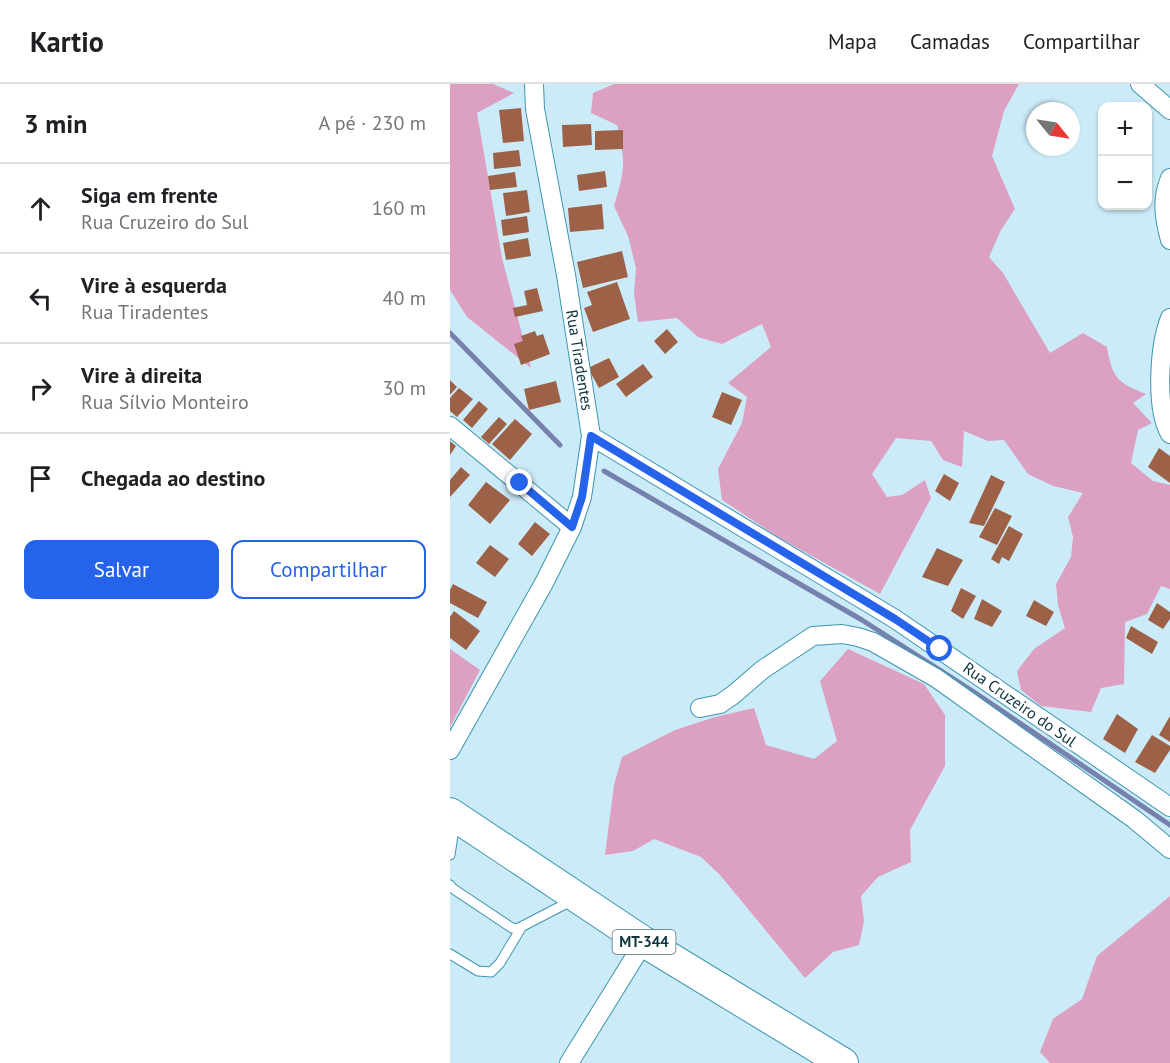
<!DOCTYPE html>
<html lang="pt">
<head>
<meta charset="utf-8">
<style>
	:root { --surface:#fff; --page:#f2f2f2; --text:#202124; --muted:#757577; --line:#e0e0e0; --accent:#2563eb }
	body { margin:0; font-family:"PT Sans",sans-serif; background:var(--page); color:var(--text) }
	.controls { position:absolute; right:18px; top:18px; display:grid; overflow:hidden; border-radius:12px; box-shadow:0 2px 4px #0004 }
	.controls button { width:54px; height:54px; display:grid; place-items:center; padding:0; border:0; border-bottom:2px solid var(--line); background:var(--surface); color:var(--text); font:30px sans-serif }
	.compass { position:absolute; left:576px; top:18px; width:54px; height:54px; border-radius:50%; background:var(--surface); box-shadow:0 2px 4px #0004; rotate:120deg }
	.stop { position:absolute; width:18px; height:18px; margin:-14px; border:4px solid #2563eb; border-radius:50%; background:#fff }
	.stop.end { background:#2563eb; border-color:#fff; box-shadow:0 2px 6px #0008 }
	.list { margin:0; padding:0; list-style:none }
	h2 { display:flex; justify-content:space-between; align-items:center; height:78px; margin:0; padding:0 24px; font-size:26px }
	h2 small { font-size:20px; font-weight:400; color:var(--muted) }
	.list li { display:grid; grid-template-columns:39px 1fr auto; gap:18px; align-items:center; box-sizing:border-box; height:90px; padding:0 24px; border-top:2px solid var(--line) }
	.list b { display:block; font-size:22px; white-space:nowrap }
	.list p { margin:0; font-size:20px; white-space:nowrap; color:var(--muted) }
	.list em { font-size:20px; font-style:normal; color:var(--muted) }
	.actions { display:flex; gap:12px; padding:18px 24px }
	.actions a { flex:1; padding:14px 0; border:2px solid var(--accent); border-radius:12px; text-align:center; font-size:21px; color:var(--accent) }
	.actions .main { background:var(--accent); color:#fff }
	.icon { flex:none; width:33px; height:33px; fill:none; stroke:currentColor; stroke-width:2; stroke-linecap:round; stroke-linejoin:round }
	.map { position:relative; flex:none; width:720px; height:979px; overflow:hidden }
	header { display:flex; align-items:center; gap:36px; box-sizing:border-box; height:84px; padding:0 30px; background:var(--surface); border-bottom:2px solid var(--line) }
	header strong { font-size:28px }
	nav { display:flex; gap:33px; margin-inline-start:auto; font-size:21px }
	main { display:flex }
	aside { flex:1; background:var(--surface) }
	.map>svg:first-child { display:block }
	.green { fill:#dca0c2 }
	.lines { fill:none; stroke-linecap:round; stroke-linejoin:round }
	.stream { stroke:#7681ae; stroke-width:5 }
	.building { fill:#9c6147 }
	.lane-casing { stroke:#3d94b2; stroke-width:11 }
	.street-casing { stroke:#3d94b2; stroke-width:20 }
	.primary-casing { stroke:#3d94b2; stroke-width:32 }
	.lane { stroke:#fff; stroke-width:9 }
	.street { stroke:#fff; stroke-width:18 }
	.primary { stroke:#fff; stroke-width:30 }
	.route { stroke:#2563eb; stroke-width:8 }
	.labels { text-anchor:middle; stroke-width:6; stroke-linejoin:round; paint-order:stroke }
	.shield { fill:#fff; stroke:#567079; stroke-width:1.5 }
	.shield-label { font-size:15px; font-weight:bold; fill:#0e333f }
	.street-label { font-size:16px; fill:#0e333f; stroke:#fff }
</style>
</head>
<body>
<header>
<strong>Kartio</strong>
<nav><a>Mapa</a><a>Camadas</a><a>Compartilhar</a></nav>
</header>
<main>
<aside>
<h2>3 min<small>A pé · 230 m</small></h2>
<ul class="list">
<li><svg class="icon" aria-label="ahead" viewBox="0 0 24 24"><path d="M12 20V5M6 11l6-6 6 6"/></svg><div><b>Siga em frente</b><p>Rua Cruzeiro do Sul</p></div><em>160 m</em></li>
<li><svg class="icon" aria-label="left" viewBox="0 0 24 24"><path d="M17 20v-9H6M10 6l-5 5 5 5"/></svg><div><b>Vire à esquerda</b><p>Rua Tiradentes</p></div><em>40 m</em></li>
<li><svg class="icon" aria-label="right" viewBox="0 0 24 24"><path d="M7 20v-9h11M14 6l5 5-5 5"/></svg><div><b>Vire à direita</b><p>Rua Sílvio Monteiro</p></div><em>30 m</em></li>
<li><svg class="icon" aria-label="arrive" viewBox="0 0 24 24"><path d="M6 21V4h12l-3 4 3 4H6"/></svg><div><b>Chegada ao destino</b></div></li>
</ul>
<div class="actions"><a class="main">Salvar</a><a>Compartilhar</a></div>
</aside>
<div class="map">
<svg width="720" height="979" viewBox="0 0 720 979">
	<rect width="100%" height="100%" fill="#ccebf8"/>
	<path class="green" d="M0 0H43L64 9 27 29 52 174 81 284 17 233 0 206Z
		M164 0H569L554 27 542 72 565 125 551 146 539 173 553 189 600 269 633 249 657 263C662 294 668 299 696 310L683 319 702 339 688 346 681 379 703 397 720 401V505L711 502 697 530 675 538 674 600 651 604 641 628 591 622 571 606 567 587 584 565 615 544 608 521 606 500 621 473 623 453 618 433 633 409 603 402 578 390 554 356 538 357 514 347 512 383 493 376 481 357 446 354 422 390 437 413 452 411 475 396 481 414 430 510 328 453 272 416 268 385 292 339 297 313 278 299 321 263 312 240 272 260 248 253 227 234 188 238 184 209 186 184 178 152 164 122C175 86 176 78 167 41L141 29 143 9Z
		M0 565 30 586 0 643Z
		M398 565 474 600 495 631V682L460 746 461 778 428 793 411 812 414 837 409 861 383 868 355 894 270 791 251 773 204 755 183 767 155 771 164 701 172 673 225 646 265 633 304 624 316 661 364 675 387 657 370 597Z
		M720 812V979H600L590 968 603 935 632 915 647 872Z"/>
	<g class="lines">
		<path class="stream" d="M0 249 110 361
			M154 387 412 536 521 606 720 741"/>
	</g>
	<path class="building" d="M71 24 74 57 53 59 49 26Z
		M141 40 142 61 113 63 112 41Z
		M173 46V65L145 66V47Z
		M69 66 71 82 44 85 43 69Z
		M155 87 157 103 129 107 127 91Z
		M65 88 67 103 40 106 38 92Z
		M77 106 80 128 56 132 53 109Z
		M152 120 154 145 120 148 118 124Z
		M77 132 79 148 53 152 51 136Z
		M78 154 81 172 56 176 53 159Z
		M172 167 178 193 133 204 127 178Z
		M167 198 180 235 143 248 134 224 142 221 137 208Z
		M87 204 93 227 65 233 63 224 77 221 74 207Z
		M217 245 228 258 215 270 204 257Z
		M85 247 87 252 93 250 100 270 71 281 64 260 73 257 71 252Z
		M159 274 169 293 149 304 138 284Z
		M193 280 203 293 176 313 166 300Z
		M0 296 7 303 0 311Z
		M106 297 111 318 79 326 74 305Z
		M9 304 23 315 7 333 0 327V314Z
		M272 308 292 316 281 341 262 333Z
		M29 317 38 325 22 344 13 336Z
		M49 333 57 340 39 360 31 353Z
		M65 335 82 350 60 376 42 360Z
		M0 357 6 362 0 371Z
		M709 364 720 372V399L698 383Z
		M11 383 20 391 0 413V396Z
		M494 390 509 399 500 417 485 407Z
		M541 391 555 398 534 442 519 439Z
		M36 398 60 416 40 440 18 421Z
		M545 424 562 432 547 461 529 453Z
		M85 438 100 450 82 472 68 460Z
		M559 442 573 450 559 477 552 473 549 480 541 475Z
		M40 461 59 475 45 493 26 479Z
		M487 464 513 476 498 502 472 493Z
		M3 500 37 518 28 534 0 519V506Z
		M511 504 526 512 513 535 501 527Z
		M532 515 552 527 542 543 524 535Z
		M584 516 604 528 596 542 576 532Z
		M707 519 720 528V535L713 545 698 536Z
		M4 527 30 547 16 566 0 554V533Z
		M681 542 708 558 702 570 676 554Z
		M667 630 688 645 675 669 653 655Z
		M720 632V658L709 651Z
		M702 651 720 662V666L705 689 685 678Z"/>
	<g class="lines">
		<defs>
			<path id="lane" d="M0 771 5 738
				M0 801 2 804 62 844 67 845 123 816
				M0 870 28 887 41 888 50 879 71 844"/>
			<path id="street" d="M690 0 720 26
				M720 94C711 116 714 134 720 156
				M720 234C709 262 705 324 720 350
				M0 342 122 443
				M141 352 445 535 720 723
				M250 624 270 620 283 611 312 586 363 552 392 550 408 553 423 558 486 594 684 735 720 765
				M0 666 94 499 122 443 132 413 141 352 116 191 85 25 84 0
				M119 979 194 858"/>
			<path id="primary" d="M0 729 194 858 393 979"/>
		</defs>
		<use href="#lane" class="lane-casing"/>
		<use href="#street" class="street-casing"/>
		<use href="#primary" class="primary-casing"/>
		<use href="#lane" class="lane"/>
		<use href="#street" class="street"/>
		<use href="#primary" class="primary"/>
	</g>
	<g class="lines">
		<path class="route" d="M70 399 122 443 132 413 141 352 445 535 490 565"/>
	</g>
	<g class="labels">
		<rect class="shield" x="162.5" y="846" width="63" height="24" rx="4.5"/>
		<g class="shield-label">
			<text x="194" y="863">MT-344</text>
		</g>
		<g class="street-label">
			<text transform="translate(130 276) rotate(81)" y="6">Rua Tiradentes</text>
			<text transform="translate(570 620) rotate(35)" y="6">Rua Cruzeiro do Sul</text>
		</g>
	</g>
</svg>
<div class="controls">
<button>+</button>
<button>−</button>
</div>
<svg class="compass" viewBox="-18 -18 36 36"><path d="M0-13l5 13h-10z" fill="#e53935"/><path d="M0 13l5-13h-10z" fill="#757577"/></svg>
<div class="stop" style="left:490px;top:565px"></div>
<div class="stop end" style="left:70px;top:399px"></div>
</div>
</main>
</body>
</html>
